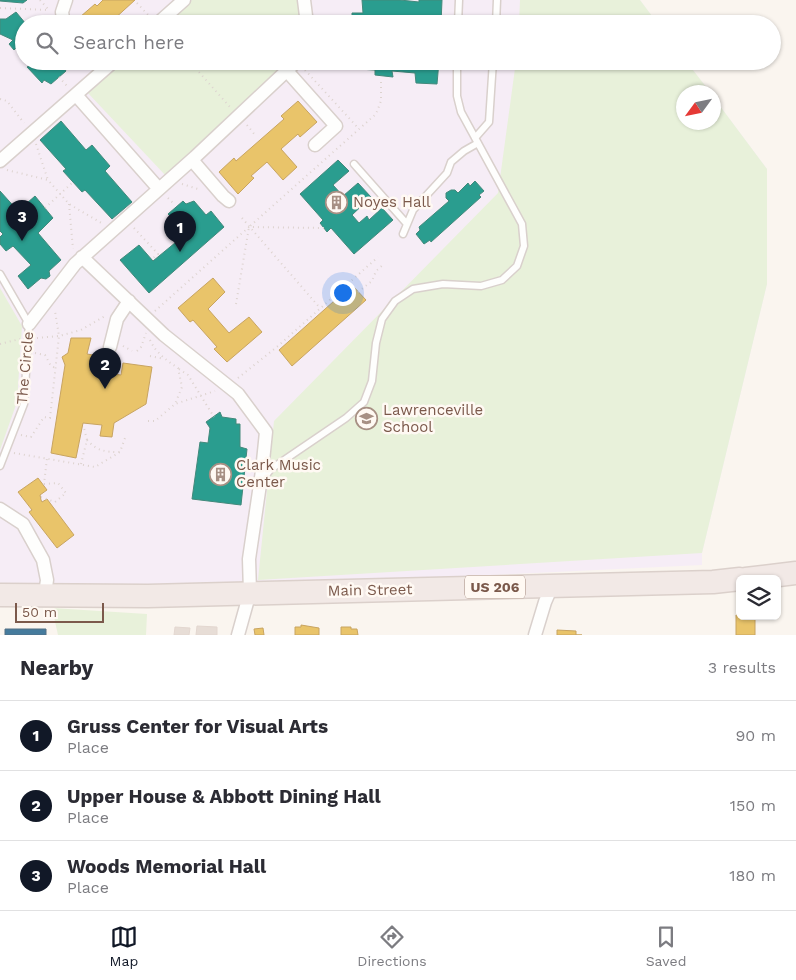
<!DOCTYPE html>
<html lang="en">
<head>
<meta charset="utf-8">
<style>
	:root { --surface:#fff; --page:#f7f7f7; --text:#2b2b33; --muted:#7c7c81; --line:#e1e1e2; --accent:#111827 }
	body { margin:0; font-family:"Work Sans",sans-serif; background:var(--page); color:var(--text) }
	.controls { position:absolute; right:15px; bottom:15px; display:grid; overflow:hidden; border-radius:8px; box-shadow:0 1px 4px #0004 }
	.controls button { width:45px; height:45px; display:grid; place-items:center; padding:0; border:0; border-bottom:1px solid var(--line); background:var(--surface); color:var(--text); font:25px sans-serif }
	.compass { position:absolute; left:676px; top:85px; width:45px; height:45px; border-radius:50%; background:var(--surface); box-shadow:0 1px 4px #0004; rotate:237deg }
	.scale { position:absolute; left:15px; bottom:12px; width:89px; box-sizing:border-box; padding-left:5px; border:2px solid #7b594b; border-top:0; font-size:14px; line-height:18px; white-space:nowrap; color:#7b594b; -webkit-text-stroke:4px #fff9f3; paint-order:stroke }
	.you { position:absolute; left:342px; top:292px; width:18px; height:18px; margin:-12px; border:4px solid #fff; border-radius:50%; background:#1a73e8; box-shadow:0 0 0 8px #1a73e833 }
	.badge { display:grid; place-items:center; width:32px; height:32px; border-radius:50%; background:var(--accent); color:#fff; font-size:16px; font-weight:700 }
	.pin { position:absolute; translate:-50% -41px; filter:drop-shadow(0 1px 2px #0008) }
	.pin::after { content:''; position:absolute; top:26px; width:18px; height:15px; background:inherit; clip-path:polygon(0 0,100% 0,50% 100%) }
	.list { margin:0; padding:0; list-style:none }
	h2 { display:flex; justify-content:space-between; align-items:center; height:65px; margin:0; padding:0 20px; font-size:21px }
	h2 small { font-size:16px; font-weight:400; color:var(--muted) }
	.list li { display:grid; grid-template-columns:32px 1fr auto; gap:15px; align-items:center; box-sizing:border-box; height:70px; padding:0 20px; border-top:1px solid var(--line) }
	.list b { display:block; font-size:19px; white-space:nowrap }
	.list p { margin:0; font-size:16px; white-space:nowrap; color:var(--muted) }
	.list em { font-size:16px; font-style:normal; color:var(--muted) }
	.icon { flex:none; width:28px; height:28px; fill:none; stroke:currentColor; stroke-width:2; stroke-linecap:round; stroke-linejoin:round }
	.map { position:relative; flex:none; width:796px; height:635px; overflow:hidden }
	.search { position:absolute; background:var(--surface); box-shadow:0 1px 4px #0004; left:15px; right:15px; top:15px; height:55px; display:flex; align-items:center; gap:12px; box-sizing:border-box; padding:0 18px; border-radius:28px; color:var(--muted); font-size:19px }
	.sheet { height:275px; background:var(--surface) }
	nav { display:flex; justify-content:space-around; align-items:center; box-sizing:border-box; height:70px; border-top:1px solid var(--line); background:var(--surface); font-size:14px; color:var(--muted) }
	nav a { display:grid; justify-items:center; gap:2px }
	nav .on { color:var(--accent) }
	.map>svg:first-child { display:block }
	.education { fill:#f6edf6 }
	.green { fill:#e8f1da }
	.homes { fill:#e9c46a; stroke:#c8a461 }
	.schools { fill:#2a9d8f; stroke:#42897b }
	.public { fill:#457b9d; stroke:#557184 }
	.building { fill:#e7ddd6; stroke:#e3d7d0 }
	.lines { fill:none; stroke-linecap:round; stroke-linejoin:round }
	.lane-casing { stroke:#d9d0cc; stroke-width:9 }
	.street-casing { stroke:#d9d0cc; stroke-width:15 }
	.highway-casing { stroke:#dbd0cb; stroke-width:25 }
	.path { stroke:#ddd3cf; stroke-width:2; stroke-dasharray:1 4; stroke-linecap:butt }
	.lane { stroke:#fefefd; stroke-width:6 }
	.street { stroke:#fefefd; stroke-width:12 }
	.highway { stroke:#f2e9e6; stroke-width:22 }
	.labels { text-anchor:middle; stroke-width:5; stroke-linejoin:round; paint-order:stroke }
	.shield { fill:#fff9f3; stroke:#a3897d; stroke-width:1 }
	.shield-label { font-size:14px; font-weight:bold; fill:#7b594b }
	.poi-label { font-size:15px; fill:#7b594b; stroke:#fff9f3; text-anchor:start }
	.street-label { font-size:15px; fill:#7b594b; stroke:#fff9f3 }
</style>
</head>
<body>
<div class="map">
<svg width="796" height="635" viewBox="0 0 796 635">
	<rect width="100%" height="100%" fill="#faf5ef"/>
	<path class="education" d="M0 0H640L658 24H24V61H686L710 92H684V122H714V98L767 169V284L702 553V565L263 586 0 587Z"/>
	<path class="green" d="M192 0H298L301 24H165Z
		M520 0H640L658 24H519Z
		M122 61H289L166 176 87 92Z
		M516 61H686L710 92H684V122H714V98L767 169V284L702 553 258 580 274 421 498 193Z
		M0 288 22 326 17 402 0 450Z
		M52 608 147 614 146 635H58Z"/>
	<path class="homes" d="M103 0H135L112 21 114 24H86L80 17 95 4 97 6Z
		M298 101 317 122 300 137 298 134 281 149 297 167 283 180 267 162 251 176 254 178 238 194 219 172 234 158 236 161 284 119 281 116Z
		M213 278 225 292 208 309 229 333 249 317 262 332 227 362 214 349 217 347 193 320 190 322 178 308Z
		M352 285 366 300 292 366 279 350Z
		M71 338H91L87 354 93 355 90 371 121 375 123 363 152 367 146 404 114 423 112 437 100 436 102 425 83 423 76 458 51 453 65 365 62 357 68 353Z
		M38 478 47 490 40 495 41 500 42 502 47 499 74 535 57 548 29 512 32 510 18 492Z
		M736 615 755 616V635H736Z
		M301 625 319 628V635H295V627H301Z
		M341 627H351V629H357L358 635H341Z
		M263 628 264 635H255L254 629Z
		M557 630 576 631V635H582H557Z"/>
	<path class="schools" d="M0 0H27L23 3 0 1Z
		M362 0H400L419 2V0H442L441 24H352V13H363Z
		M16 12 26 24H24V52L18 46 14 50 9 44 13 40 0 34V19H6Z
		M31 61H65L64 68 66 71 51 84 44 80 42 83 27 67 31 65Z
		M358 61H439L437 84 416 83 415 73 392 71 393 77 375 75V70L358 69Z
		M61 121 86 150 92 145 110 166 105 171 132 202 112 219 85 190 82 192 63 171 66 169 40 140Z
		M338 160 349 171 333 185 343 196 358 183 371 197 352 215 359 223 367 216 369 220 382 208 393 220 354 254 331 228 327 232 320 223 323 220 300 194Z
		M475 181 484 191 479 195 481 197 431 242 430 240 424 244 416 234 420 230 419 227 449 201 446 198V193L451 190H455L458 193 468 183 470 186Z
		M0 191 18 211 35 196 53 218 38 233 61 260 49 271 50 276 46 279 41 278 28 289 18 276 31 265 13 246 6 251 0 244V237L3 234 0 231Z
		M183 201 186 204 194 201 206 215 211 211 224 227 149 293 120 260 139 245 153 261 181 238 168 224 171 222V217L168 214Z
		M220 412 222 417 236 419V424H240V447L247 449 241 505 192 499 200 442 208 443 210 428 206 422Z"/>
	<path class="public" d="M5 629H46V635H5Z"/>
	<path class="building" d="M197 626 217 627V635H196Z
		M175 627 190 628 189 635H174Z"/>
	<g class="lines">
		<defs>
			<path id="lane" d="M458 24 459 0
				M496 24 497 0
				M475 138 489 122 493 61
				M354 164 407 224
				M403 234 413 210 447 173 451 162 464 151 478 143
				M0 274 29 324 24 404 0 466
				M263 479 271 469 346 418 364 402 372 381 376 343 382 319 395 301 413 289 443 284 481 286 502 280 517 266 524 246 522 224 461 112 457 96V61"/>
			<path id="street" d="M304 0 307 24
				M64 24 62 12 66 0
				M157 24 184 0
				M287 71 336 126 315 145
				M76 95 159 189
				M192 160 223 196 229 201
				M0 161 114 61
				M82 257 164 335 238 394 266 432 262 471 249 559 250 592 238 635
				M29 324 75 264 195 157 297 61
				M110 347 117 319 129 301
				M0 509 23 524 43 560 47 580 45 594
				M535 635 545 602 552 586"/>
			<path id="highway" d="M746 579 796 573
				M0 595 148 596 713 582 740 579"/>
		</defs>
		<use href="#lane" class="lane-casing"/>
		<use href="#street" class="street-casing"/>
		<use href="#highway" class="highway-casing"/>
		<path class="path" d="M40 0 48 9
			M137 3 149 16
			M0 8 49 10
			M189 61 230 107
			M305 70 359 129
			M59 77 67 86
			M0 99 7 101 24 123
			M247 125 255 135
			M36 144 48 180
			M7 170 48 180 69 204 103 224
			M182 184 201 190
			M168 198 173 203
			M69 204 73 249
			M45 208 73 182
			M242 218 320 308
			M134 228 158 254 152 259
			M358 292 372 281 376 271 384 264
			M236 304 249 227 376 114 381 101V79
			M155 311 249 227 324 228
			M37 338 59 336 81 330 105 316
			M150 340C156 353 166 360 178 368L182 387 175 404
			M0 344 20 339
			M123 346 132 351
			M137 351 141 347 146 333
			M35 353 45 355 51 366 56 368
			M150 356 164 359
			M179 369 188 375 214 417
			M238 378 278 346 378 257
			M148 421H155L175 404 215 391
			M21 435 31 437 44 417 50 418 59 336 55 311
			M87 440C97 451 105 452 120 452
			M14 453 95 467 120 452 125 438
			M81 464 87 440 84 428
			M41 497 55 502 66 493 58 483 44 484 47 458"/>
		<use href="#lane" class="lane"/>
		<use href="#street" class="street"/>
		<use href="#highway" class="highway"/>
	</g>
	<defs>
		<symbol id="building-ring" viewBox="-11 -11 22 22"><circle r="9.5" fill="#fff9f3" stroke="#a79084" stroke-width="1.5"/><path d="M-4-6H4V6H1V3H-1V6H-4ZM-2.5-4.3h1.7v1.8h-1.7ZM.8-4.3h1.7v1.8H.8ZM-2.5-1h1.7V.8h-1.7ZM.8-1h1.7V.8H.8Z" fill="#a79084"/></symbol>
		<symbol id="school-ring" viewBox="-11 -11 22 22"><circle r="9.5" fill="#fff9f3" stroke="#a79084" stroke-width="1.5"/><path d="M0-5L7-2L0 1L-7-2ZM-4 1L0 2.5L4 1V4Q0 6-4 4Z" fill="#a79084"/></symbol>
	</defs>
	<g fill-rule="evenodd">
		<use href="#building-ring" x="324" y="190" width="25" height="25"/>
		<use href="#school-ring" x="354" y="406" width="25" height="25"/>
		<use href="#building-ring" x="208" y="462" width="25" height="25"/>
	</g>
	<g class="labels">
		<rect class="shield" x="465" y="575.5" width="60" height="23" rx="4"/>
		<g class="shield-label">
			<text x="495" y="592">US 206</text>
		</g>
		<g class="poi-label">
			<text x="353" y="207">Noyes Hall</text>
			<text x="383" y="415">Lawrenceville<tspan x="383" dy="17">School</tspan></text>
			<text x="236" y="470">Clark Music<tspan x="236" dy="17">Center</tspan></text>
		</g>
		<g class="street-label">
			<text transform="translate(25 368) rotate(-85)" y="5">The Circle</text>
			<text transform="translate(370 590) rotate(-1)" y="5">Main Street</text>
		</g>
	</g>
</svg>
<div class="controls">
<button><svg class="icon" aria-label="layers" viewBox="0 0 24 24"><path d="M12 4l9 5-9 5-9-5zM3 14l9 5 9-5"/></svg></button>
</div>
<svg class="compass" viewBox="-18 -18 36 36"><path d="M0-13l5 13h-10z" fill="#e53935"/><path d="M0 13l5-13h-10z" fill="#7c7c81"/></svg>
<div class="scale">50 m</div>
<div class="you"></div>
<div class="pin badge" style="left:180px;top:252px">1</div>
<div class="pin badge" style="left:105px;top:389px">2</div>
<div class="pin badge" style="left:22px;top:241px">3</div>
<div class="search"><svg class="icon" aria-label="search" viewBox="0 0 24 24"><circle cx="10" cy="10" r="6"/><path d="M15 15l6 6"/></svg>Search here</div>
</div>
<section class="sheet">
<h2>Nearby<small>3 results</small></h2>
<ul class="list">
<li><span class="badge">1</span><div><b>Gruss Center for Visual Arts</b><p>Place</p></div><em>90 m</em></li>
<li><span class="badge">2</span><div><b>Upper House &amp; Abbott Dining Hall</b><p>Place</p></div><em>150 m</em></li>
<li><span class="badge">3</span><div><b>Woods Memorial Hall</b><p>Place</p></div><em>180 m</em></li>
</ul>
</section>
<nav>
<a class="on"><svg class="icon" aria-label="map" viewBox="0 0 24 24"><path d="M3 6l6-2 6 2 6-2v14l-6 2-6-2-6 2zM9 4v14M15 6v14"/></svg>Map</a>
<a><svg class="icon" aria-label="directions" viewBox="0 0 24 24"><path d="M12 3l9 9-9 9-9-9zM9 14v-3h6M13 9l2 2-2 2"/></svg>Directions</a>
<a><svg class="icon" aria-label="saved" viewBox="0 0 24 24"><path d="M7 4h10v16l-5-4-5 4z"/></svg>Saved</a>
</nav>
</body>
</html>
